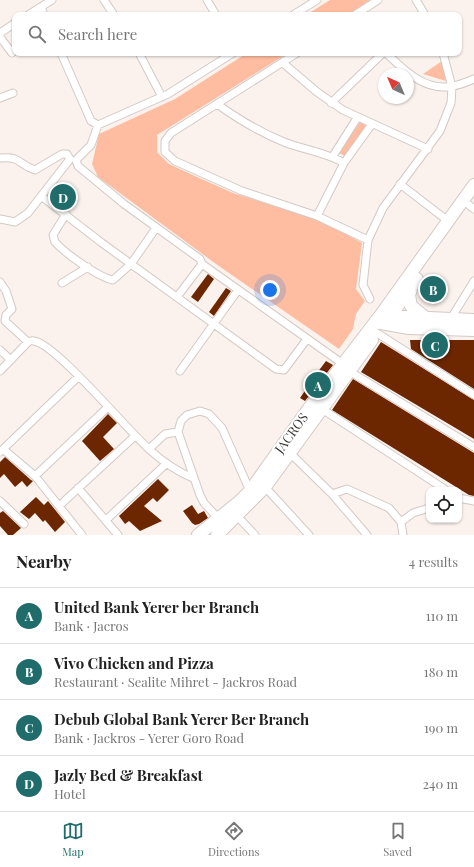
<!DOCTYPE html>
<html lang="en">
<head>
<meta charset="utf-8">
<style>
	:root { --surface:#fff; --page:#f6f6f6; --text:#222; --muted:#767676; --line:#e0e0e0; --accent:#206c6b }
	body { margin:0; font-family:"Playfair Display",serif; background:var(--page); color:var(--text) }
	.controls { position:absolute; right:12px; bottom:12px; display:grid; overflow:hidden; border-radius:8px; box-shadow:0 1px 3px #0004 }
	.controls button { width:36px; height:36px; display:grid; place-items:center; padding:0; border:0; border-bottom:1px solid var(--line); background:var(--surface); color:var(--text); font:20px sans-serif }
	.compass { position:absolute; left:378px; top:68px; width:36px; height:36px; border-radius:50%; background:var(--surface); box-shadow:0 1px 3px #0004; rotate:316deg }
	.you { position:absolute; left:270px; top:290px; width:14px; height:14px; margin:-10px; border:3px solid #fff; border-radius:50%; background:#1a73e8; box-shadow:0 0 0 6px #1a73e833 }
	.badge { display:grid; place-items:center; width:26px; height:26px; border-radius:50%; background:var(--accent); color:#fff; font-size:13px; font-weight:700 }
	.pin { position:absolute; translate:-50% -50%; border:2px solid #fff; box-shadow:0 1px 4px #0006 }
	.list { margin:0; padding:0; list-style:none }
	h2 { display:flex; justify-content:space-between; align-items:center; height:52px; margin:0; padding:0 16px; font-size:17px }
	h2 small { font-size:13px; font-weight:400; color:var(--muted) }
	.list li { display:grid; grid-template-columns:26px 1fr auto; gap:12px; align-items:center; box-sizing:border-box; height:56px; padding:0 16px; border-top:1px solid var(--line) }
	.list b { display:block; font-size:15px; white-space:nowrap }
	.list p { margin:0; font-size:13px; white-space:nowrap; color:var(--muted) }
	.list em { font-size:13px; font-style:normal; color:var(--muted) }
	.icon { flex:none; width:22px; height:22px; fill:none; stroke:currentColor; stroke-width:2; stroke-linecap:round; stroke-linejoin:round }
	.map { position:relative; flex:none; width:474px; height:535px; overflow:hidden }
	.search { position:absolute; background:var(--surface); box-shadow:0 1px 3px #0004; left:12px; right:12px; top:12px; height:44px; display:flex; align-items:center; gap:10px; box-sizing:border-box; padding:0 14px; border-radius:8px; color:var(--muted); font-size:15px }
	.sheet { height:276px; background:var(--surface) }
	nav { display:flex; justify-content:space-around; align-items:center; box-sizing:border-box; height:56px; border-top:1px solid var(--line); background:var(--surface); font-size:11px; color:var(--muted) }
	nav a { display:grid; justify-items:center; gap:2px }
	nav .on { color:var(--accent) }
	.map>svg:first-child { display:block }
	.green { fill:#febda1 }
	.building { fill:#6c2600 }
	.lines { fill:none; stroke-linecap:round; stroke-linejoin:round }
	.street-casing { stroke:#d2c9c5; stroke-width:9 }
	.primary-casing { stroke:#d2c9c5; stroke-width:14 }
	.street { stroke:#fff; stroke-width:7 }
	.primary { stroke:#fff; stroke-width:12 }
	.labels { text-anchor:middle; stroke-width:4; stroke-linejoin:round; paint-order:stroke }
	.street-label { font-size:13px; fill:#353130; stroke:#fff }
</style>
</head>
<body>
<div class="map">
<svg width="474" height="535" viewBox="0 0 474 535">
	<rect width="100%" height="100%" fill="#fbf2ee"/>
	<path class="green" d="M330 0H370L347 15H306Z
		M247 53H288L157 135V152L169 164 197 177 233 193 322 221 362 243 356 289 365 301 356 314 353 329 339 349 216 264 98 177 92 164 99 134 175 99Z
		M442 61 446 81 423 74Z
		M360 122 367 126 346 157 338 152Z"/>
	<path class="building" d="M63 186 73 193 63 207 53 199Z
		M208 274 214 279 198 302 191 297Z
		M226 288 231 291 214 316 209 312Z
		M410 340H474V389L411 349Z
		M381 342 474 400V439L361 372Z
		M326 361 333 365 305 401 300 398 311 382 308 380 312 375 314 377Z
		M353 379 474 453V496L469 495 332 410Z
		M108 414 117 423 103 437 114 449 100 461 82 441Z
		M5 457 31 480 33 481 27 487 22 481 15 487 4 474 0 478V462Z
		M158 479 169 490 157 502 153 498 144 506 162 521 140 531 129 521 125 524 119 516Z
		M36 497 44 505 48 501 65 522 55 532 45 520 43 522 35 513 29 519 20 512Z
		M192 505 198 514 204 511 208 518 199 524 195 525 192 523 183 511Z
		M3 511 21 528 13 535H8L0 526V513Z"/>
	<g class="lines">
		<defs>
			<path id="street" d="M104 0 114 15
				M207 0 216 15
				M416 0 425 15
				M41 7 44 15
				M28 15 52 0
				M293 15 317 0
				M355 15 378 0
				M0 33 15 23
				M0 37 12 53
				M61 53 91 121 98 125 168 94 233 53
				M139 53 162 97
				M297 53 171 133 165 141V152L175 161 242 191 317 216 368 240
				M386 53C404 70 425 92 453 86 460 85 467 82 474 79
				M283 63 317 92 343 110 428 149
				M0 98 13 93
				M331 103 383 53
				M217 104C238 119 259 132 284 142 304 150 326 152 344 163
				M98 125 91 145 76 160 78 166 124 204 200 259 202 264 343 364
				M333 156 357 118
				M0 158C22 156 18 165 35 170L62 154H67L70 159 28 213 15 222 0 219
				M400 184 448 221
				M41 196 102 243 276 369 284 370 307 339
				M469 205 474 209
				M66 214 53 235 55 242C66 254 98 277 113 280L131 264 156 228
				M317 216 344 163 372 124
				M0 282 6 291 12 309 6 315 5 321 28 342
				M62 283 88 267
				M177 297 202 264
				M370 299 363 285 368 240 383 208 440 131 451 103 452 87 443 53
				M450 320 474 281
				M377 333 474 395
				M0 350 11 360
				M0 371 28 342C30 341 32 340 34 341 56 344 128 431 150 450 163 462 176 471 193 478
				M180 371 238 290
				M349 371 474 447
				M322 409 446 490
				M3 449 35 476 82 535
				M149 449 165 434 178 432
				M0 452 78 377
				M290 453 332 494 367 535
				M35 476 108 407
				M265 487 309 535
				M78 488 118 535
				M332 494 347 489 389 508 401 522 403 535
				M459 498 474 501
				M0 501 24 524
				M59 506 135 436
				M237 516 255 535
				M219 519 204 503 200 495 178 432 181 421 187 415 200 411 209 414 222 428 250 491
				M106 520 166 464
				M401 522 413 513 429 508"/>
			<path id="primary" d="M411 289 409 295 411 306 427 319
				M394 311 417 279
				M383 316 474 320
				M375 322 409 328 474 330
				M198 535 239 502 250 491 307 411 380 316 474 185
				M217 535 265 487 372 340"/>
		</defs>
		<use href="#street" class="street-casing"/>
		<use href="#primary" class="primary-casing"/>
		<use href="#street" class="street"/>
		<use href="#primary" class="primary"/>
	</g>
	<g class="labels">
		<g class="street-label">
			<text transform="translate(291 433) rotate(-54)" y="5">JACROS</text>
		</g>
	</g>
</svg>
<div class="controls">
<button><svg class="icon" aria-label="locate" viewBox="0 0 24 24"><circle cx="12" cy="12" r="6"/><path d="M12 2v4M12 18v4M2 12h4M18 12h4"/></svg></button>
</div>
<svg class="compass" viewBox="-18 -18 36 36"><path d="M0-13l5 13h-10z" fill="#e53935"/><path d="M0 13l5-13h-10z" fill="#767676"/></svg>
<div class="you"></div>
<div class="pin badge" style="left:318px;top:385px">A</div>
<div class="pin badge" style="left:433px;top:289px">B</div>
<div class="pin badge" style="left:435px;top:345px">C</div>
<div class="pin badge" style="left:63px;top:197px">D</div>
<div class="search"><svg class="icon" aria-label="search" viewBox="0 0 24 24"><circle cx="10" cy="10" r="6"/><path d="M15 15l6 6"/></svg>Search here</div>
</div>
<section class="sheet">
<h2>Nearby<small>4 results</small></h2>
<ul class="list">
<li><span class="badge">A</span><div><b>United Bank Yerer ber Branch</b><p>Bank · Jacros</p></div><em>110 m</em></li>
<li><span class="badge">B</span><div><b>Vivo Chicken and Pizza</b><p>Restaurant · Sealite Mihret - Jackros Road</p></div><em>180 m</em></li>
<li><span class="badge">C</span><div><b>Debub Global Bank Yerer Ber Branch</b><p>Bank · Jackros - Yerer Goro Road</p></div><em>190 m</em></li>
<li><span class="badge">D</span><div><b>Jazly Bed &amp; Breakfast</b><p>Hotel</p></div><em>240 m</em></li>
</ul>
</section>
<nav>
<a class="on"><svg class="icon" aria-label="map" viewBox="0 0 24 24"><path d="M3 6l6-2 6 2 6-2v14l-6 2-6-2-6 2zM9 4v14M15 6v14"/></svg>Map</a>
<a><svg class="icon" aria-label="directions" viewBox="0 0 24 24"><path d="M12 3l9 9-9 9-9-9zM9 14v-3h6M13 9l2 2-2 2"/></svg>Directions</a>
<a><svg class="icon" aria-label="saved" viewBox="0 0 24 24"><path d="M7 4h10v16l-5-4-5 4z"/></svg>Saved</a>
</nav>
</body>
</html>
